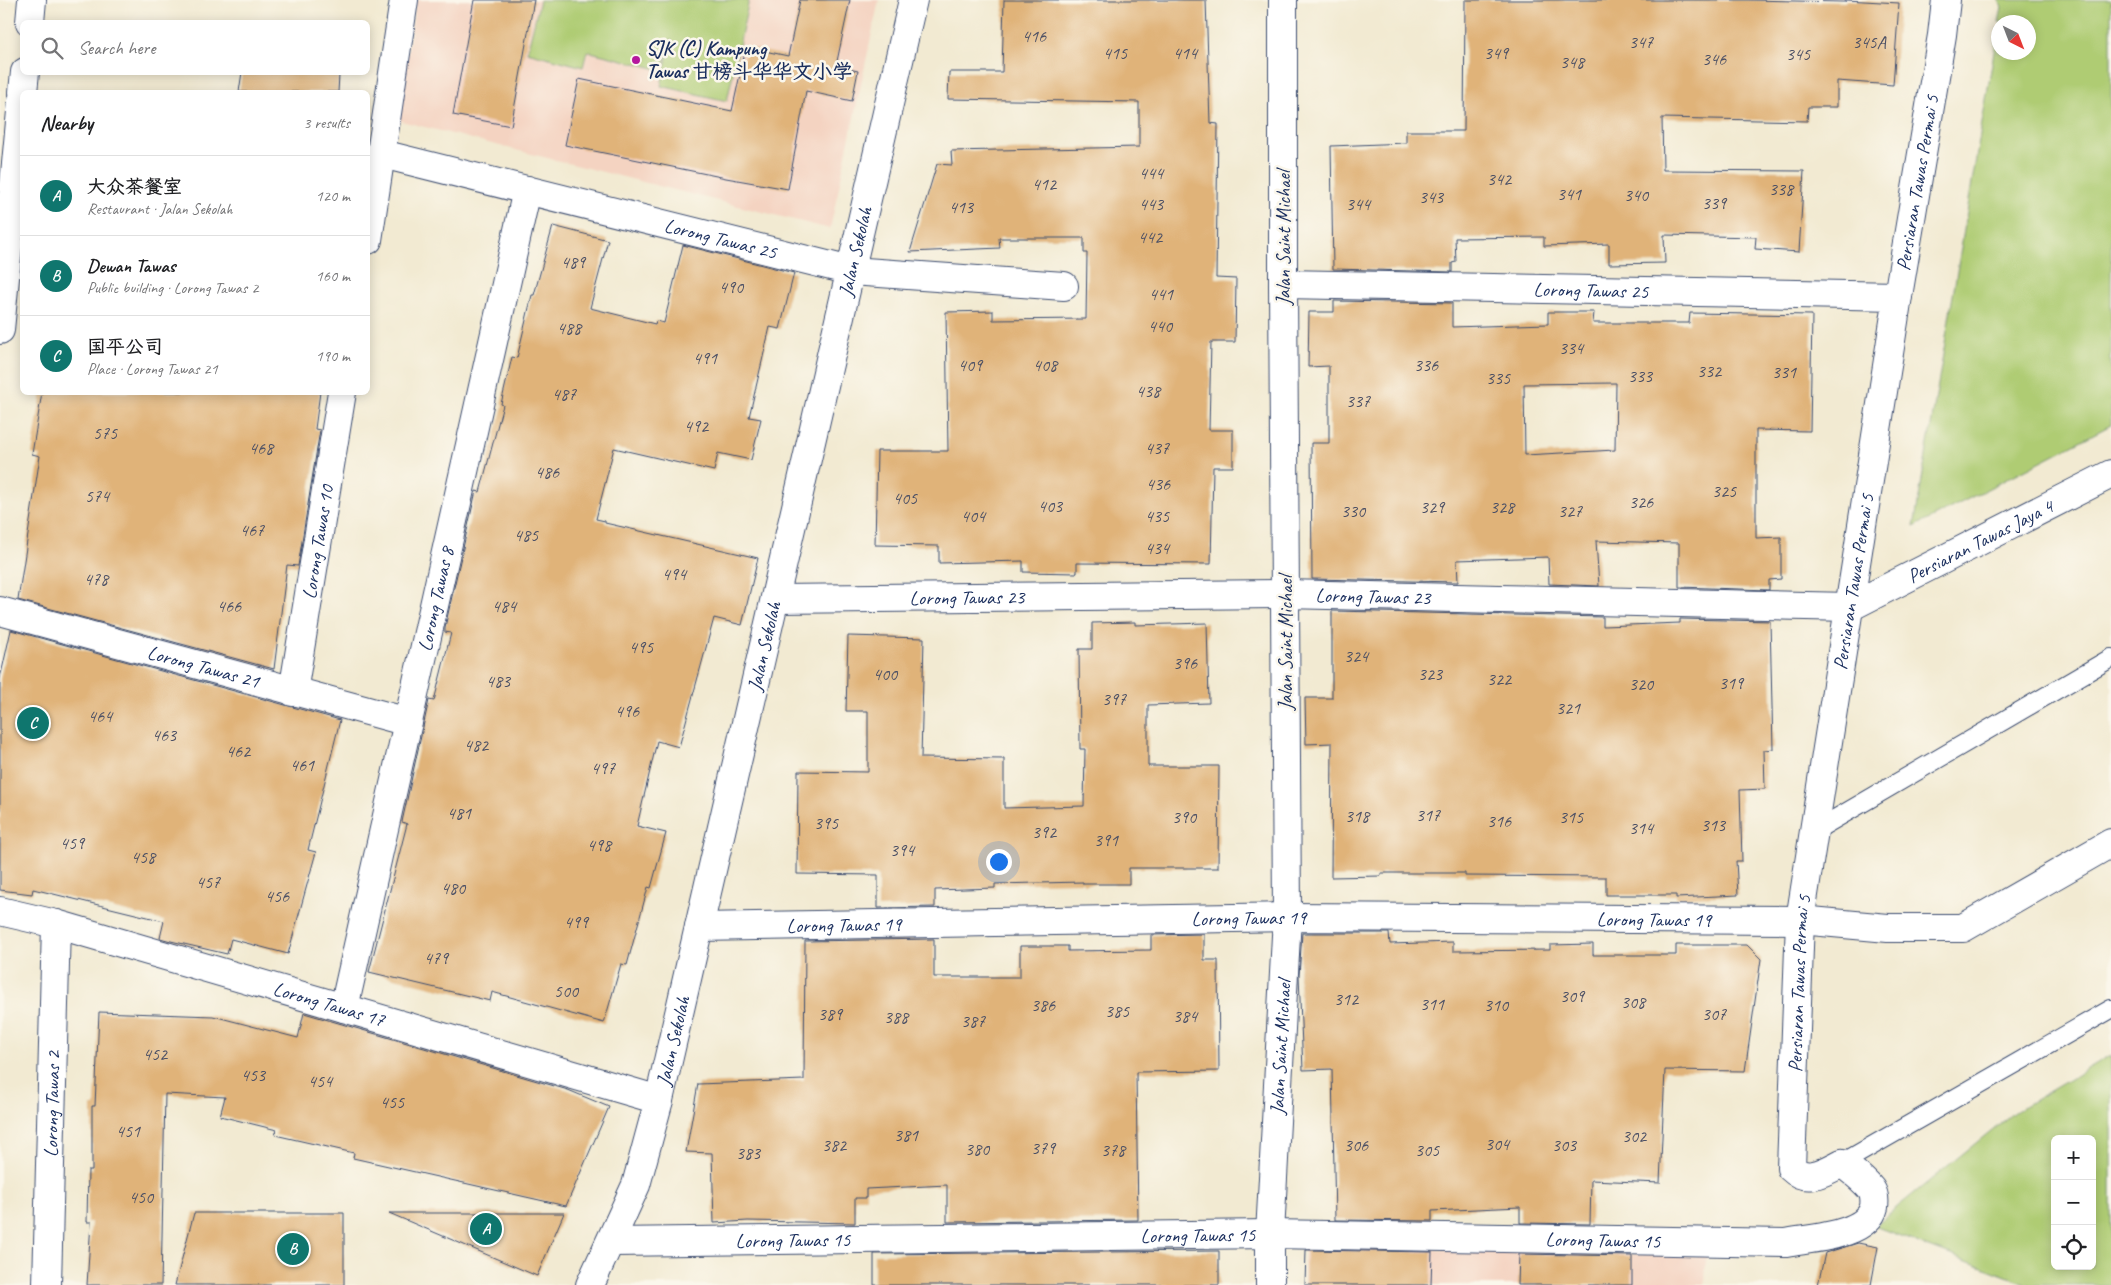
<!DOCTYPE html>
<html lang="en">
<head>
<meta charset="utf-8">
<style>
	:root { --surface:#fff; --page:#f2f2f2; --text:#202124; --muted:#757577; --line:#e0e0e0; --accent:#0f766e }
	body { margin:0; font-family:Caveat,"LXGW WenKai TC",sans-serif; background:var(--page); color:var(--text) }
	.controls { position:absolute; right:15px; bottom:15px; display:grid; overflow:hidden; border-radius:8px; box-shadow:0 2px 12px #0003 }
	.controls button { width:45px; height:45px; display:grid; place-items:center; padding:0; border:0; border-bottom:1px solid var(--line); background:var(--surface); color:var(--text); font:25px sans-serif }
	.compass { position:absolute; left:1991px; top:15px; width:45px; height:45px; border-radius:50%; background:var(--surface); box-shadow:0 2px 12px #0003; rotate:138deg }
	.you { position:absolute; left:998px; top:861px; width:18px; height:18px; margin:-12px; border:4px solid #fff; border-radius:50%; background:#1a73e8; box-shadow:0 0 0 8px #1a73e833 }
	.badge { display:grid; place-items:center; width:32px; height:32px; border-radius:50%; background:var(--accent); color:#fff; font-size:16px; font-weight:700 }
	.pin { position:absolute; translate:-50% -50%; border:2px solid #fff; box-shadow:0 1px 5px #0006 }
	.list { margin:0; padding:0; list-style:none }
	h2 { display:flex; justify-content:space-between; align-items:center; height:65px; margin:0; padding:0 20px; font-size:21px }
	h2 small { font-size:16px; font-weight:400; color:var(--muted) }
	.list li { display:grid; grid-template-columns:32px 1fr auto; gap:15px; align-items:center; box-sizing:border-box; height:80px; padding:0 20px; border-top:1px solid var(--line) }
	.list b { display:block; font-size:19px; white-space:nowrap }
	.list p { margin:0; font-size:16px; white-space:nowrap; color:var(--muted) }
	.list em { font-size:16px; font-style:normal; color:var(--muted) }
	.icon { flex:none; width:28px; height:28px; fill:none; stroke:currentColor; stroke-width:2; stroke-linecap:round; stroke-linejoin:round }
	.map { position:relative; flex:none; width:2111px; height:1285px; overflow:hidden }
	.search { position:absolute; background:var(--surface); box-shadow:0 2px 12px #0003; left:20px; top:20px; width:350px; height:55px; display:flex; align-items:center; gap:12px; box-sizing:border-box; padding:0 18px; border-radius:8px; color:var(--muted); font-size:19px }
	.panel { position:absolute; background:var(--surface); box-shadow:0 2px 12px #0003; left:20px; top:90px; width:350px; height:305px; border-radius:8px }
	.map>svg:first-child { display:block }
	.built { fill:#f4d3c1 }
	.green { fill:#afcc73; stroke:#657e68; fill-rule:evenodd }
	.building { fill:#e0b379; fill-rule:evenodd }
	.lines { fill:none; stroke-linecap:round; stroke-linejoin:round }
	.lane-casing { stroke:#3b4b6f; stroke-width:20 }
	.street-casing { stroke:#3b4b6f; stroke-width:30 }
	.lane { stroke:#fff; stroke-width:18 }
	.street { stroke:#fff; stroke-width:28 }
	.poi-dot { fill:#b5179e; stroke:#fbf7ec; stroke-width:2 }
	.labels { text-anchor:middle; stroke-width:5; stroke-linejoin:round; paint-order:stroke }
	.number-label { font-size:18px; fill:#4c5065 }
	.poi-label { font-size:20px; font-weight:bold; fill:#1b2f5e; stroke:#fbf7ec; text-anchor:start }
	.street-label { font-size:20px; fill:#1b2f5e; stroke:#fbf7ec }
</style>
</head>
<body>
<div class="map">
<svg width="2111" height="1285" viewBox="0 0 2111 1285">
	<rect width="100%" height="100%" fill="#fbf7ec"/>
	<filter id="ink" filterUnits="userSpaceOnUse"><feTurbulence type="fractalNoise" baseFrequency=".02" numOctaves="2"/><feDisplacementMap in="SourceGraphic" scale="10" xChannelSelector="R" yChannelSelector="G"/><feConvolveMatrix kernelMatrix="1 2 1 2 8 2 1 2 1" color-interpolation-filters="sRGB"/></filter>
	<filter id="wash" filterUnits="userSpaceOnUse"><feTurbulence type="fractalNoise" baseFrequency=".0096" numOctaves="4" result="noise"/><feDisplacementMap in="SourceGraphic" scale="20" xChannelSelector="R" yChannelSelector="G"/><feGaussianBlur stdDeviation="1.12" result="paint"/><feColorMatrix in="noise" values="0 0 0 0 0 0 0 0 0 0 0 0 0 0 0 0 0 1.4 0 .05"/><feComposite in="paint" operator="in"/></filter>
	<g filter="url(#wash)">
		<rect width="100%" height="100%" fill="#f2ead2"/>
		<path class="built" d="M416 0H879L830 229 397 120Z
			M1304 1246 1706 1256 1705 1285H1304Z"/>
		<path class="green" d="M540 0H749L727 101 661 86 671 39 662 70 587 51 583 67 527 52Z
			M1999 0H2111V425L1914 527 1998 28V52H2028V22H1999L2002 8Z
			M2111 1055V1285H2030L1874 1226 2014 1112ZM2055 1139H2092V1266H2055Z"/>
		<g id="blocks">
			<path class="building" d="M474 0H534L511 126 453 115Z
				M800 0H850L836 66 858 71 852 101 806 91 788 189 726 178 565 145 579 79 732 111 746 47 788 56Z
				M1004 0H1206L1210 123 1218 124 1216 278 1236 279 1235 342H1211L1209 430H1233V467H1213L1211 564 1077 563V573L1023 572V561L939 563V546L875 545 877 451H948L946 312 993 311V320L1086 319 1087 253H1084V238H999L1000 248 910 252 937 164 952 165 951 151 1139 147V102L948 99 949 72H1002Z
				M1465 0H1748L1845 2 1846 0 1899 3 1893 85 1837 81V107H1808L1807 121 1662 118 1663 170 1804 171 1799 252 1755 249 1756 237 1664 235 1665 263 1609 264V244L1544 246V237L1455 238 1456 262 1452 263V272L1333 269 1331 146 1406 143V131H1464Z
				M242 72H320L339 75 338 92H239Z
				M553 226 608 240 590 308 655 324 656 321 664 323 683 245 794 273 780 329 770 327 749 417 761 419 751 460 718 453 714 471 614 448 596 519 605 521V523L758 558 742 625 714 618 679 747 657 741 637 826 666 833 651 888 648 887 627 965 621 964 604 1023 492 992 490 1001 369 972 407 824 402 822 429 700 434 701 451 633 445 632V627L476 491 480 492 503 405 501 404 512 357 517 358 532 295H534Z
				M1334 301 1452 303V327L1548 324V312H1594L1593 323H1689L1690 313 1812 315 1810 431 1756 430V538L1781 537V579L1769 580V590L1679 587V543L1596 541 1599 586 1549 584 1548 557 1457 560 1458 582 1312 579 1311 443H1329V366L1308 367 1309 312H1334ZM1616 383 1615 450 1525 455 1524 384Z
				M42 392H320L315 429 320 430 298 566 287 565 274 669 18 600 40 456 32 454Z
				M1332 611 1603 617V626L1680 623V619L1770 621 1773 749 1764 750 1765 789 1740 790 1742 861H1736L1738 895 1676 898V895H1606V877L1465 876V873H1381V876L1331 877 1332 743 1306 744 1305 698H1332Z
				M1135 622V625L1207 623 1209 703 1148 705V766H1219L1218 868H1129V884H1083V882L995 884V888L935 890V907L878 908V875L797 874 798 771 868 772V711H846L848 636 924 638 921 758 1004 759V808L1084 806 1085 749H1080L1079 649H1092V623Z
				M11 630 340 720 308 850 316 852 288 954 231 939 227 954 171 941 160 938 164 921 33 889 32 894 0 890V679Z
				M1302 933H1389L1390 944 1453 942V951L1550 950V945L1593 944V955H1676V945H1747L1761 959 1745 1071 1665 1070 1660 1183 1591 1180 1590 1224 1520 1223V1207L1432 1211V1221L1335 1220 1332 1069 1303 1070 1299 976Z
				M1204 934V960H1218L1219 1071 1136 1072 1138 1220 947 1222V1185L866 1189V1198H855V1223L748 1221 714 1223 712 1153 686 1152 698 1084 804 1080 805 941 934 939V977H1020V946H1068V951L1151 950V935Z
				M99 1012 213 1016 298 1038 304 1013 568 1090 609 1107 566 1206 353 1158 354 1153 275 1135 277 1130 220 1116 225 1097 165 1094 161 1285H87L91 1222H87L88 1170H92V1106H95Z
				M194 1213H344V1285H175Z
				M389 1213H564L537 1276Z
				M1858 1243 1878 1247 1871 1285H1818L1825 1253Z
				M1306 1250 1432 1252 1431 1285H1305Z
				M1219 1251V1285H874V1254Z
				M1519 1254 1632 1256V1285H1518Z"/>
		</g>
	</g>
	<g filter="url(#ink)">
		<use href="#blocks" fill-opacity="0" stroke="#3b4b6f" stroke-width="1"/>
		<g class="lines">
			<defs>
				<path id="lane" d="M1816 830 2111 658
					M1842 1163 2111 1009"/>
				<g id="street">
					<path d="M30 22 32 0"/>
					<path d="M23 92 25 72"/>
					<path id="s1" d="M382 154 851 271 1064 286"/>
					<path d="M368 240 404 0"/>
					<path id="s2" d="M1283 284 1898 296"/>
					<path d="M0 330 22 101"/>
					<path id="s3" d="M775 599 1285 594 1850 607 2111 474"/>
					<path id="s4" d="M0 611 408 722"/>
					<path id="s5" d="M293 692 342 392"/>
					<path id="s6" d="M0 911 56 924 659 1100"/>
					<path id="s7" d="M699 927 1287 917 1800 920 1888 928H1963L2111 843"/>
					<path id="s8" d="M344 1008 527 190"/>
					<path id="s9" d="M612 1242 1270 1234 1786 1243C1811 1238 1867 1236 1874 1207 1875 1200 1875 1195 1871 1189 1863 1179 1852 1171 1842 1163 1826 1171 1807 1184 1791 1168L1800 920 1898 296 1942 35 1946 0"/>
					<path id="s10" d="M47 1285 56 924"/>
					<path id="s11" d="M590 1285 636 1185 659 1100 913 0"/>
					<path id="s12" d="M1270 1285V1234L1287 917 1283 284V0"/>
				</g>
			</defs>
			<use href="#lane" class="lane-casing"/>
			<use href="#street" class="street-casing"/>
			<use href="#lane" class="lane"/>
			<use href="#street" class="street"/>
		</g>
	</g>
	<circle class="poi-dot" cx="636" cy="60" r="5"/>
	<g class="labels">
		<g class="number-label">
			<text x="1034" y="42">416</text>
			<text x="1641" y="48">347</text>
			<text x="1869" y="48">345A</text>
			<text x="1115" y="59">415</text>
			<text x="1185" y="59">414</text>
			<text x="1496" y="59">349</text>
			<text x="1798" y="60">345</text>
			<text x="1714" y="65">346</text>
			<text x="1572" y="68">348</text>
			<text x="1151" y="179">444</text>
			<text x="1499" y="185">342</text>
			<text x="1044" y="190">412</text>
			<text x="1781" y="195">338</text>
			<text x="1569" y="200">341</text>
			<text x="1636" y="201">340</text>
			<text x="1431" y="203">343</text>
			<text x="1714" y="209">339</text>
			<text x="1151" y="210">443</text>
			<text x="1358" y="210">344</text>
			<text x="961" y="213">413</text>
			<text x="1150" y="243">442</text>
			<text x="573" y="268">489</text>
			<text x="731" y="293">490</text>
			<text x="1161" y="300">441</text>
			<text x="1160" y="332">440</text>
			<text x="569" y="334">488</text>
			<text x="1571" y="354">334</text>
			<text x="705" y="364">491</text>
			<text x="970" y="371">409</text>
			<text x="1045" y="371">408</text>
			<text x="1426" y="371">336</text>
			<text x="1709" y="377">332</text>
			<text x="1784" y="378">331</text>
			<text x="1640" y="382">333</text>
			<text x="1498" y="384">335</text>
			<text x="1148" y="397">438</text>
			<text x="564" y="400">487</text>
			<text x="1358" y="407">337</text>
			<text x="696" y="432">492</text>
			<text x="105" y="439">575</text>
			<text x="261" y="454">468</text>
			<text x="1157" y="454">437</text>
			<text x="547" y="478">486</text>
			<text x="1158" y="490">436</text>
			<text x="1724" y="497">325</text>
			<text x="97" y="502">574</text>
			<text x="905" y="504">405</text>
			<text x="1641" y="508">326</text>
			<text x="1050" y="512">403</text>
			<text x="1432" y="513">329</text>
			<text x="1502" y="513">328</text>
			<text x="1353" y="517">330</text>
			<text x="1570" y="517">327</text>
			<text x="973" y="522">404</text>
			<text x="1157" y="522">435</text>
			<text x="252" y="536">467</text>
			<text x="526" y="541">485</text>
			<text x="1157" y="554">434</text>
			<text x="674" y="580">494</text>
			<text x="96" y="585">478</text>
			<text x="229" y="612">466</text>
			<text x="504" y="612">484</text>
			<text x="641" y="653">495</text>
			<text x="1356" y="662">324</text>
			<text x="1185" y="669">396</text>
			<text x="885" y="680">400</text>
			<text x="1430" y="680">323</text>
			<text x="1499" y="685">322</text>
			<text x="498" y="687">483</text>
			<text x="1731" y="689">319</text>
			<text x="1641" y="690">320</text>
			<text x="1114" y="705">397</text>
			<text x="1568" y="714">321</text>
			<text x="627" y="717">496</text>
			<text x="100" y="722">464</text>
			<text x="164" y="741">463</text>
			<text x="476" y="751">482</text>
			<text x="238" y="757">462</text>
			<text x="302" y="771">461</text>
			<text x="603" y="774">497</text>
			<text x="459" y="819">481</text>
			<text x="1428" y="821">317</text>
			<text x="1357" y="822">318</text>
			<text x="1184" y="823">390</text>
			<text x="1571" y="823">315</text>
			<text x="1499" y="827">316</text>
			<text x="826" y="829">395</text>
			<text x="1713" y="831">313</text>
			<text x="1641" y="834">314</text>
			<text x="1044" y="838">392</text>
			<text x="1106" y="846">391</text>
			<text x="72" y="849">459</text>
			<text x="599" y="851">498</text>
			<text x="902" y="856">394</text>
			<text x="143" y="863">458</text>
			<text x="208" y="888">457</text>
			<text x="453" y="894">480</text>
			<text x="277" y="902">456</text>
			<text x="576" y="928">499</text>
			<text x="436" y="964">479</text>
			<text x="566" y="997">500</text>
			<text x="1572" y="1002">309</text>
			<text x="1346" y="1005">312</text>
			<text x="1633" y="1008">308</text>
			<text x="1432" y="1010">311</text>
			<text x="1043" y="1011">386</text>
			<text x="1496" y="1011">310</text>
			<text x="1117" y="1017">385</text>
			<text x="830" y="1020">389</text>
			<text x="1714" y="1020">307</text>
			<text x="1185" y="1022">384</text>
			<text x="896" y="1023">388</text>
			<text x="973" y="1027">387</text>
			<text x="155" y="1060">452</text>
			<text x="253" y="1081">453</text>
			<text x="320" y="1087">454</text>
			<text x="392" y="1108">455</text>
			<text x="128" y="1137">451</text>
			<text x="906" y="1141">381</text>
			<text x="1634" y="1142">302</text>
			<text x="1497" y="1150">304</text>
			<text x="834" y="1151">382</text>
			<text x="1356" y="1151">306</text>
			<text x="1564" y="1151">303</text>
			<text x="1043" y="1154">379</text>
			<text x="977" y="1155">380</text>
			<text x="1113" y="1156">378</text>
			<text x="1427" y="1156">305</text>
			<text x="748" y="1159">383</text>
			<text x="141" y="1203">450</text>
		</g>
		<g class="poi-label">
			<text x="646" y="55">SJK (C) Kampung<tspan x="646" dy="23">Tawas 甘榜斗华华文小学</tspan></text>
		</g>
		<g class="street-label">
			<text dy="7" stroke="none"><textPath href="#s9" startOffset="2382">Persiaran Tawas Permai 5</textPath></text>
			<text dy="7" stroke="none"><textPath href="#s1" startOffset="349">Lorong Tawas 25</textPath></text>
			<text transform="translate(1283 238) rotate(-90)" y="7">Jalan Saint Michael</text>
			<text dy="7" stroke="none"><textPath href="#s11" startOffset="1069">Jalan Sekolah</textPath></text>
			<text dy="7" stroke="none"><textPath href="#s2" startOffset="308">Lorong Tawas 25</textPath></text>
			<text dy="7" stroke="none"><textPath href="#s3" startOffset="1221">Persiaran Tawas Jaya 4</textPath></text>
			<text dy="7" stroke="none"><textPath href="#s5" startOffset="152">Lorong Tawas 10</textPath></text>
			<text dy="7" stroke="none"><textPath href="#s9" startOffset="1978">Persiaran Tawas Permai 5</textPath></text>
			<text dy="7" stroke="none"><textPath href="#s3" startOffset="598">Lorong Tawas 23</textPath></text>
			<text dy="7" stroke="none"><textPath href="#s3" startOffset="192">Lorong Tawas 23</textPath></text>
			<text dy="7" stroke="none"><textPath href="#s8" startOffset="419">Lorong Tawas 8</textPath></text>
			<text transform="translate(1285 643) rotate(-90)" y="7">Jalan Saint Michael</text>
			<text dy="7" stroke="none"><textPath href="#s11" startOffset="664">Jalan Sekolah</textPath></text>
			<text dy="7" stroke="none"><textPath href="#s4" startOffset="211">Lorong Tawas 21</textPath></text>
			<text dy="7" stroke="none"><textPath href="#s7" startOffset="550">Lorong Tawas 19</textPath></text>
			<text dy="7" stroke="none"><textPath href="#s7" startOffset="955">Lorong Tawas 19</textPath></text>
			<text dy="7" stroke="none"><textPath href="#s7" startOffset="145">Lorong Tawas 19</textPath></text>
			<text dy="7" stroke="none"><textPath href="#s9" startOffset="1572">Persiaran Tawas Permai 5</textPath></text>
			<text dy="7" stroke="none"><textPath href="#s6" startOffset="342">Lorong Tawas 17</textPath></text>
			<text dy="7" stroke="none"><textPath href="#s11" startOffset="259">Jalan Sekolah</textPath></text>
			<text dy="7" stroke="none"><textPath href="#s12" startOffset="238">Jalan Saint Michael</textPath></text>
			<text dy="7" stroke="none"><textPath href="#s10" startOffset="181">Lorong Tawas 2</textPath></text>
			<text dy="7" stroke="none"><textPath href="#s9" startOffset="586">Lorong Tawas 15</textPath></text>
			<text dy="7" stroke="none"><textPath href="#s9" startOffset="181">Lorong Tawas 15</textPath></text>
			<text dy="7" stroke="none"><textPath href="#s9" startOffset="991">Lorong Tawas 15</textPath></text>
		</g>
	</g>
</svg>
<div class="controls">
<button>+</button>
<button>−</button>
<button><svg class="icon" aria-label="locate" viewBox="0 0 24 24"><circle cx="12" cy="12" r="6"/><path d="M12 2v4M12 18v4M2 12h4M18 12h4"/></svg></button>
</div>
<svg class="compass" viewBox="-18 -18 36 36"><path d="M0-13l5 13h-10z" fill="#e53935"/><path d="M0 13l5-13h-10z" fill="#757577"/></svg>
<div class="you"></div>
<div class="pin badge" style="left:486px;top:1229px">A</div>
<div class="pin badge" style="left:293px;top:1249px">B</div>
<div class="pin badge" style="left:33px;top:723px">C</div>
<div class="search"><svg class="icon" aria-label="search" viewBox="0 0 24 24"><circle cx="10" cy="10" r="6"/><path d="M15 15l6 6"/></svg>Search here</div>
<section class="panel">
<h2>Nearby<small>3 results</small></h2>
<ul class="list">
<li><span class="badge">A</span><div><b>大众茶餐室</b><p>Restaurant · Jalan Sekolah</p></div><em>120 m</em></li>
<li><span class="badge">B</span><div><b>Dewan Tawas</b><p>Public building · Lorong Tawas 2</p></div><em>160 m</em></li>
<li><span class="badge">C</span><div><b>国平公司</b><p>Place · Lorong Tawas 21</p></div><em>190 m</em></li>
</ul>
</section>
</div>
</body>
</html>
